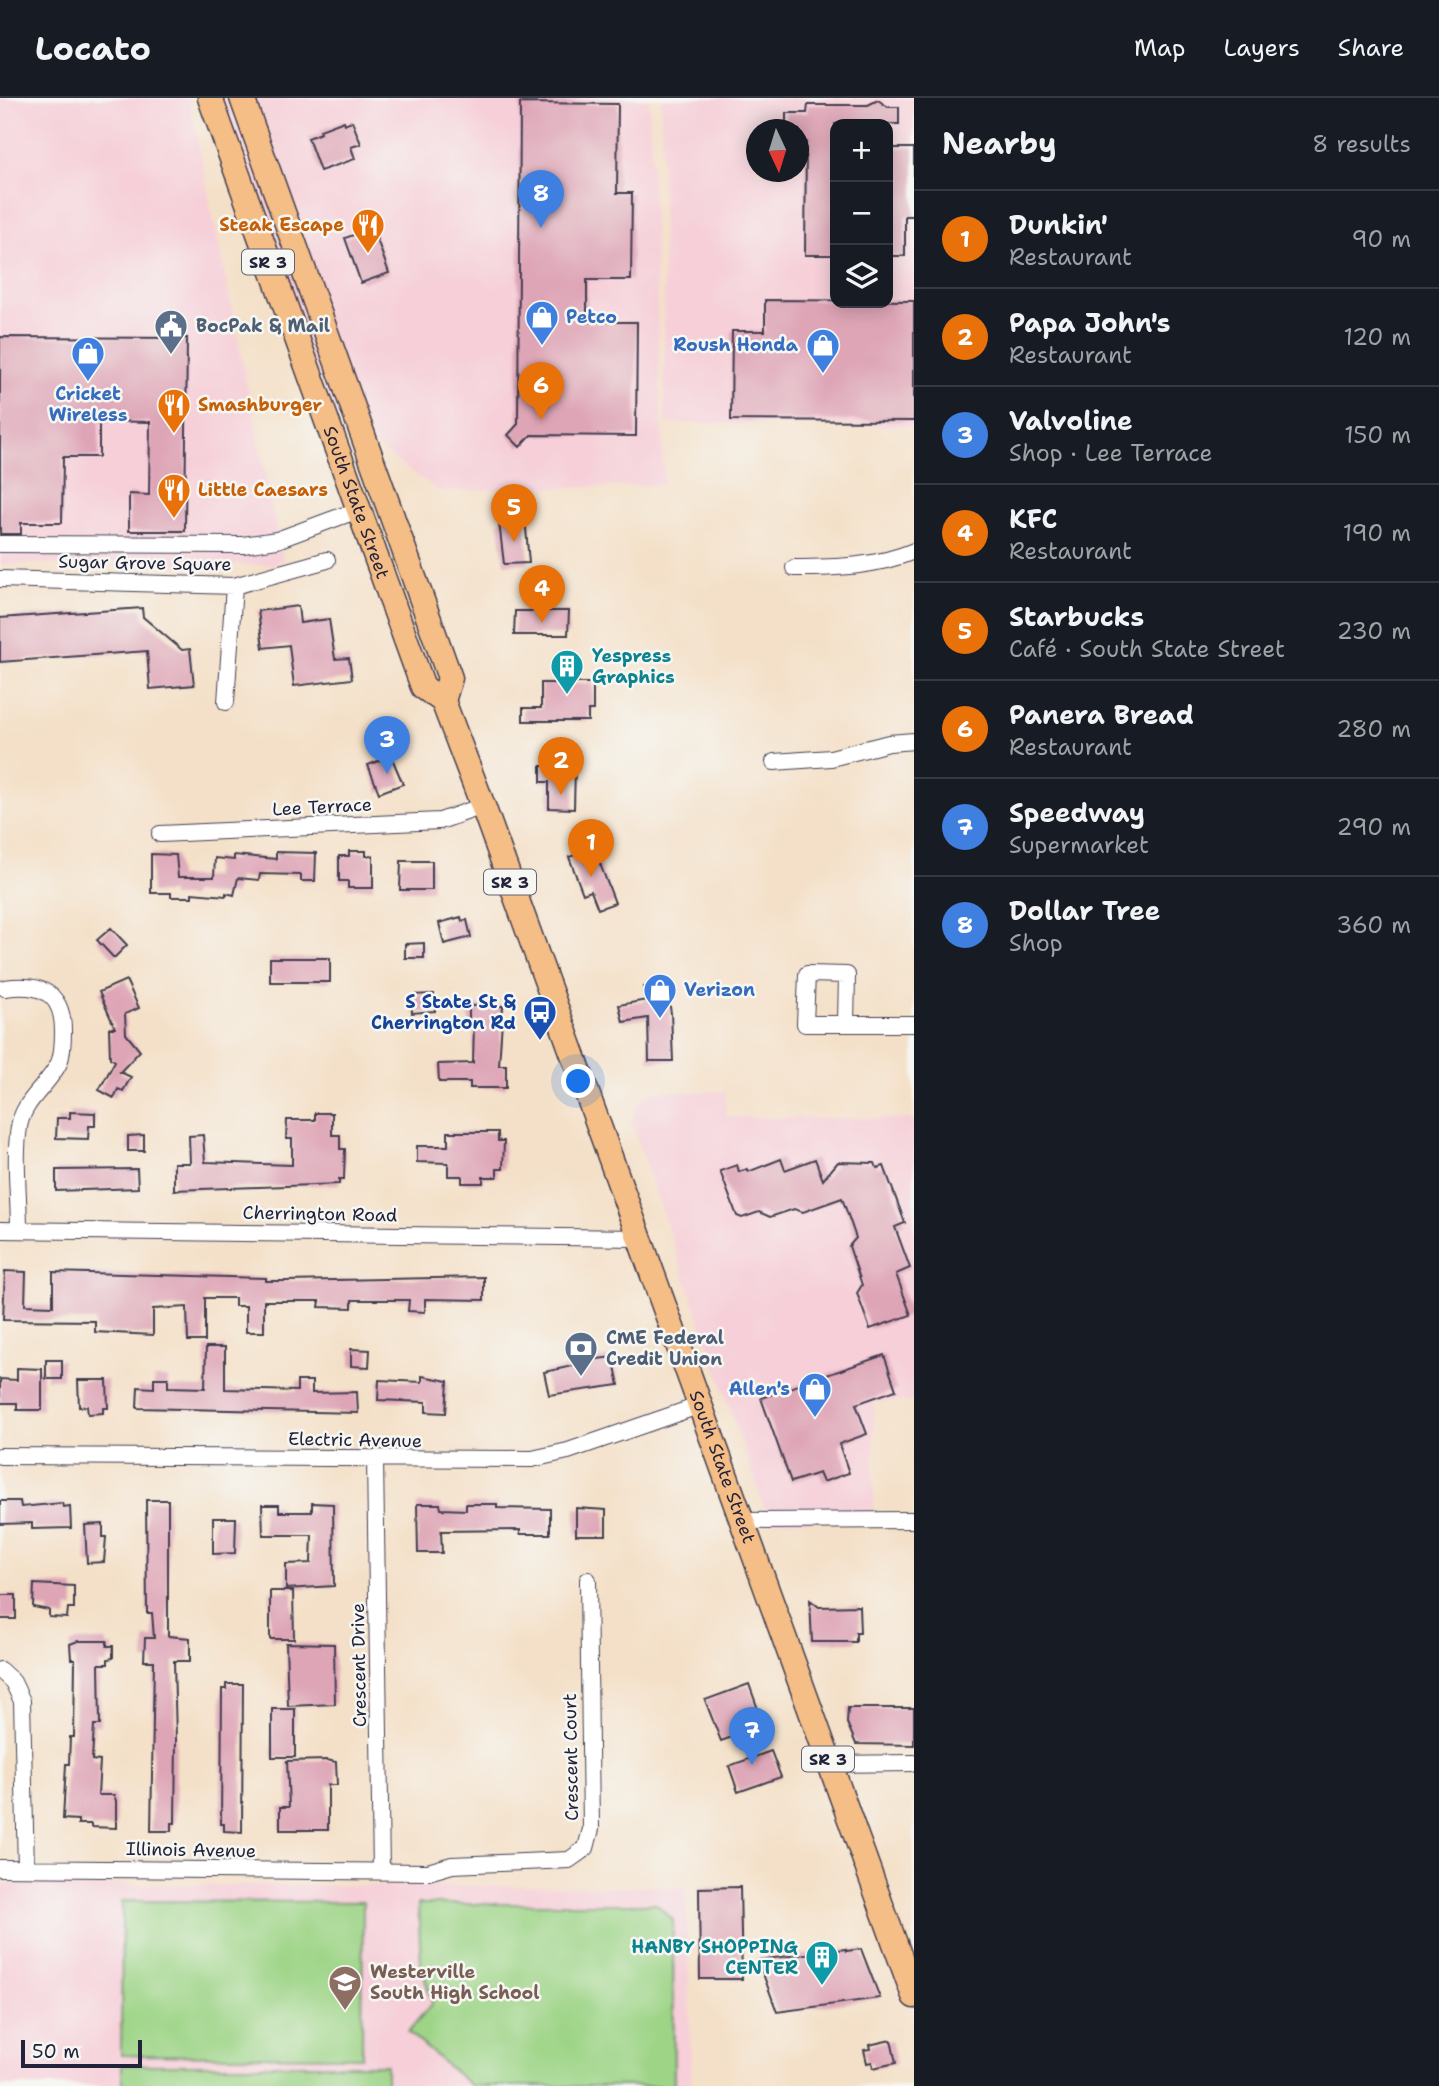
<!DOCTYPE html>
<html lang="en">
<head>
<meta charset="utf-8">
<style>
	:root { --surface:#171b24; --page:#20242c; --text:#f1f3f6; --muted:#9ea1a6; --line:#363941; --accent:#0f766e }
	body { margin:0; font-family:"Shantell Sans",sans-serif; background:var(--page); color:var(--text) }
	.controls { position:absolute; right:21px; top:21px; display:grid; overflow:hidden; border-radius:14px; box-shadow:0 4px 18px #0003 }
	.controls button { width:63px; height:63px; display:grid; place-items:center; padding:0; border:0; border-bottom:2px solid var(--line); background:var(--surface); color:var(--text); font:35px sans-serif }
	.compass { position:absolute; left:746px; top:21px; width:63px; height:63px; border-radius:50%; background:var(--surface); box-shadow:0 4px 18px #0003; rotate:176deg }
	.scale { position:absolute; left:21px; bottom:18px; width:121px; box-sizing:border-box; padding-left:7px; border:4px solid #22223b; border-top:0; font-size:19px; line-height:24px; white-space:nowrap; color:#22223b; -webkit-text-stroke:5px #f6f6f2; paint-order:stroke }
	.you { position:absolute; left:579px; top:984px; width:24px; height:24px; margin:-18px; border:5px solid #fff; border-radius:50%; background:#1a73e8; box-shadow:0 0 0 10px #1a73e833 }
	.badge { display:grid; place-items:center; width:46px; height:46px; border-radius:50%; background:var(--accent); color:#fff; font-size:23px; font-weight:700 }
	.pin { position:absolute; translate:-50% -58px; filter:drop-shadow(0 2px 4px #0008) }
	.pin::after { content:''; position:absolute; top:37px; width:24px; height:21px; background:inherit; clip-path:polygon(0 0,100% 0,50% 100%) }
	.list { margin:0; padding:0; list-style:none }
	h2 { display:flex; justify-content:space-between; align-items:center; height:91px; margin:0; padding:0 28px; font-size:30px }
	h2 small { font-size:23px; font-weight:400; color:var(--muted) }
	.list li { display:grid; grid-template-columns:46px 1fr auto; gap:21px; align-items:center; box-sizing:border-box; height:98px; padding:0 28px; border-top:2px solid var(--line) }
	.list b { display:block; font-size:26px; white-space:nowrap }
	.list p { margin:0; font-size:23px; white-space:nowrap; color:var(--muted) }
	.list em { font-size:23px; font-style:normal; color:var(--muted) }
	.icon { flex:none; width:38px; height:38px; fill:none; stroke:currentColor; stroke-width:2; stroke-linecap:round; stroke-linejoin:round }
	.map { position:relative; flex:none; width:914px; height:1988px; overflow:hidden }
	header { display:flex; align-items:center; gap:42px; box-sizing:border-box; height:98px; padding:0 35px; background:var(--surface); border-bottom:2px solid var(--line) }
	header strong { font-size:33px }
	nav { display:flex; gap:38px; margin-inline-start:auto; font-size:24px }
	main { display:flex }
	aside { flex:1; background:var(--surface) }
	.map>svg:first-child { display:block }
	.built { fill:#f6cfd8; fill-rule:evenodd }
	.green { fill:#9dd486; stroke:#607b60; stroke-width:2 }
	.building { fill:#dea5b6 }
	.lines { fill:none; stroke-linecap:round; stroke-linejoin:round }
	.street-casing { stroke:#423e50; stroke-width:18 }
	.primary-casing { stroke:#423e50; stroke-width:27 }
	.street { stroke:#fff; stroke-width:16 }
	.primary { stroke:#f5be86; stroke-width:24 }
	.labels { text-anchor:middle; stroke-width:5; stroke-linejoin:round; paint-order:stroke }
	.shield { fill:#f6f6f2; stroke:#626272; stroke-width:2 }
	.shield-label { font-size:16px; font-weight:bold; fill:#22223b }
	.food-label { font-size:18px; font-weight:bold; fill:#c56008; stroke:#f6f6f2; text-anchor:start }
	.shop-label { font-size:18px; font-weight:bold; fill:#366cbe; stroke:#f6f6f2; text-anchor:start }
	.service-label { font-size:18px; font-weight:bold; fill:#4e5e75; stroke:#f6f6f2; text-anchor:start }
	.street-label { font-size:18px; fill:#22223b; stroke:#f6f6f2 }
	.culture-label { font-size:18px; font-weight:bold; fill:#0d838f; stroke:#f6f6f2; text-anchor:start }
	.transit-label { font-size:18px; font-weight:bold; fill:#164399; stroke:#f6f6f2; text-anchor:end }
	.education-label { font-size:18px; font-weight:bold; fill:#785e54; stroke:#f6f6f2; text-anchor:start }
</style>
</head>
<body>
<header>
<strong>Locato</strong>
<nav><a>Map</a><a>Layers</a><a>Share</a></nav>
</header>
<main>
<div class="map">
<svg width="914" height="1988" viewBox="0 0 914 1988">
	<rect width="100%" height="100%" fill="#f6f6f2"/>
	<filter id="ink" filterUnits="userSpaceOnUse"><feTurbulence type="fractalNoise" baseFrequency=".0143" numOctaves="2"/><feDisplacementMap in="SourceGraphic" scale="14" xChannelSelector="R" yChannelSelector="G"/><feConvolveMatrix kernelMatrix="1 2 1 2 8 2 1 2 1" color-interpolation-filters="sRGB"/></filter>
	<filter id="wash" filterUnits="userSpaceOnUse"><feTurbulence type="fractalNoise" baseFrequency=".00686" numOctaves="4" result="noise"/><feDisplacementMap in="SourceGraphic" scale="28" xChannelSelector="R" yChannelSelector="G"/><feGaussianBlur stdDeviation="1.57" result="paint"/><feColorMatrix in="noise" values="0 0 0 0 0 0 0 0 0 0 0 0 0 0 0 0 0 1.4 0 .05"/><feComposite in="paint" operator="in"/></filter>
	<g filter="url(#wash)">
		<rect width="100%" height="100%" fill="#f4e0c8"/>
		<path class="built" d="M0 0H189L283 462 271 467 0 466Z
			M209 0H649L664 387 439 393 322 310Z
			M661 0H914V328L665 325ZM835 26H888V205H835ZM757 32H799V74H757Z
			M653 993 726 994V1019L914 1021V1303L874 1304V1422L769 1423 631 1024 638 1005Z
			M0 1786 686 1789 692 1988H0Z"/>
		<path class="green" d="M122 1803 363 1804 362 1959 121 1957Z
			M418 1806H656L673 1822 674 1988H471L408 1934 432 1905 421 1866Z
			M122 1967H386V1988H122Z"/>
		<g id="blocks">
			<path class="building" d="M878 2 888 9H899V26H835V157H805L806 44H799V32H786V15H807L808 7H868Z
				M520 5 618 6 617 95H632L631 182H587V224H637L636 338 531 337 520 349 508 337 518 326Z
				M344 23 345 26 352 23 361 46 351 49 355 61 320 73 308 40 321 35 320 32Z
				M888 50H914V118H905V158H888Z
				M373 130 389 175 361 185 345 140Z
				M765 202 914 203V323L731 322 732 233H765Z
				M0 239 187 240 185 433H129V396L149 397 150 324 99 323V359H63L62 425H21V436H0Z
				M519 410V417L525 419 529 465 504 466 499 424 504 418 503 411Z
				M298 508 300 525 329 521 335 561 349 560 352 581 294 588 289 547 263 550 258 513Z
				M142 510 143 519 182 552 190 551 194 587 150 591 147 553 0 564V520Z
				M515 513H569L568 537H514Z
				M541 585H593V612H588V623H523V610H541Z
				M391 658 403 686 379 695 368 667Z
				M541 668H575L574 711 549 710V684H541Z
				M594 750 615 805 598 811 591 793 583 796 569 759Z
				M349 753H366V758H373V790H348V783H339V758H349Z
				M276 754 316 755 315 783H301V777L260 776 259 782 238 780 234 797 226 795V798L192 795V799H171V795H151V756L176 757 178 779H214L215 760 234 762V757L276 761Z
				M401 763H432V792H400Z
				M461 819 462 823 467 822 471 839 444 846 439 825Z
				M111 830 127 847 114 860 97 842Z
				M424 845V860H405V846Z
				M270 860H330V884H270Z
				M126 882 139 910 125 916 126 936 140 953 120 974 131 979 123 993 118 991 114 1000 99 992 115 963 110 960 109 930H115L99 894Z
				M666 884 671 915 673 963H649L648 920 623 924 619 907 647 902 644 889Z
				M434 896 435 913 412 915 411 897Z
				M469 908H503L499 967H506V990H470V984H439L438 966 473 965 474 925H469Z
				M70 1014 95 1015V1028H89L88 1041 56 1040 57 1020H70Z
				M315 1015H332V1037H340V1051H345L344 1081H339V1086L174 1092V1065H190L189 1038 203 1037 205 1064 292 1067V1041H286L287 1022H315Z
				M448 1034H498V1043H504L503 1071H497V1079H483V1085H462V1078H448V1065L417 1064V1048H448Z
				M144 1037V1053H128V1038Z
				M781 1061 785 1072 815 1061 823 1082 838 1064 875 1065 877 1070 884 1068 905 1125 895 1129 910 1170 896 1176 911 1217 870 1231 857 1195 862 1187 849 1148 856 1140 842 1100 803 1114 794 1111 770 1119 759 1114 742 1120 737 1118 720 1073 737 1067 739 1074 747 1071 748 1074Z
				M137 1071 138 1090 56 1093V1072Z
				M5 1173 26 1174 25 1207 53 1208V1174L266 1180V1183H286L484 1179V1202L425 1201V1214L408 1213 409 1202H352V1210L319 1209 320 1203H264V1234H246V1208H235V1200H205V1243H188L187 1209 153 1211V1237L95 1234V1223L3 1222Z
				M206 1249H225V1291L297 1293V1283H312V1295L357 1294 358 1315 137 1310 138 1289 154 1290V1280H168V1289L205 1290Z
				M351 1251 370 1252 369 1269 351 1268Z
				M884 1257 896 1292 856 1306 867 1336 839 1346 849 1375 823 1384 819 1375 791 1384 761 1300Z
				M613 1259 619 1287 549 1297 544 1274 573 1268V1264Z
				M46 1262H62V1281H46Z
				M17 1270 42 1271V1312H17V1305H0V1281L17 1282Z
				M422 1278 448 1283 446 1315 426 1314V1304L378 1302 379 1282 422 1284Z
				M78 1282H107L108 1310H103V1315L88 1316 87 1308 79 1309Z
				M146 1402H168V1538L190 1540V1563H174L176 1641 175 1725H172V1733H151L154 1563H144L145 1540H154L152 1515H147Z
				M0 1403H20L21 1409 62 1405 63 1409 70 1408 71 1430 32 1431V1425L0 1426Z
				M312 1405 333 1406 334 1488 286 1491V1466L311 1465 312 1437H263L262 1407H279V1414H312Z
				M417 1406H440L441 1411 466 1412V1406H497V1410L550 1411V1436H520V1432L441 1433 442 1455H418Z
				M576 1410 606 1412V1437H576Z
				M213 1420H236L235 1455 213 1456Z
				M103 1426V1439H106L104 1464 87 1465 85 1427Z
				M34 1486 74 1488V1510H68L67 1520 49 1519V1512L33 1509Z
				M270 1493H293L294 1541H270Z
				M0 1497H16V1521H0Z
				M810 1502 819 1509 859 1508 860 1535H856V1544H812Z
				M78 1543H107V1548H113V1560L108 1561V1566H99L100 1627H94L92 1662 100 1663 98 1697H114L116 1703V1730L91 1729V1726H78V1722L63 1721 66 1666H69L70 1639H74L75 1561H71L70 1546Z
				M286 1545 334 1546 335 1606 288 1608Z
				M226 1586H243L242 1734 224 1733V1726H221L222 1591H226Z
				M749 1586 764 1628 721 1643 705 1602Z
				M848 1610H914V1647L856 1646 847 1625Z
				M272 1611H295V1659H272Z
				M771 1653 781 1679 738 1694 729 1668Z
				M327 1662 336 1664 337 1687H328V1732H280V1709H289L287 1663Z
				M740 1789 742 1881H700L699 1790Z
				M846 1851V1853L861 1851 880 1900 777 1914 758 1862Z
				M891 1942 896 1965 873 1970 872 1964 867 1965 864 1952 870 1951 869 1947Z"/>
		</g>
	</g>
	<g filter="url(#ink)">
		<use href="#blocks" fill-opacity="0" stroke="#423e50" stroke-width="2"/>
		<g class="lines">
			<defs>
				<path id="street" d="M0 446 243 447 277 442 358 412
					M794 470C835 470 876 469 914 453
					M0 481 234 488 327 462
					M226 604 234 488
					M774 664 831 660 889 645 914 643
					M160 736 440 723 483 708
					M807 876 847 877 846 926H805Z
					M5 890C40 885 63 894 63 933 63 943 63 955 59 965 48 988 23 1002 19 1029 14 1061 19 1099 19 1132
					M846 926H914
					M0 1132 640 1140
					M0 1358 532 1361 568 1353 701 1307
					M375 1360 381 1774
					M742 1423 914 1422
					M0 1572 13 1584 22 1603 26 1770
					M830 1666 914 1665
					M0 1770 428 1774 452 1767 569 1762 586 1750 591 1731 588 1482"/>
				<g id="primary">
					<path id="s1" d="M210 0 423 589 443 603 483 708 914 1898"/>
					<path d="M242 0 450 580 443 603"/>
				</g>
			</defs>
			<use href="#street" class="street-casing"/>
			<use href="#primary" class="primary-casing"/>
			<use href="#street" class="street"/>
			<use href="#primary" class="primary"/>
		</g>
	</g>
	<defs>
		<symbol id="restaurant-pin" viewBox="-11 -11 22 30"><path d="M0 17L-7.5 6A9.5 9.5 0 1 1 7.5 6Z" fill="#e8710a" stroke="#f6f6f2"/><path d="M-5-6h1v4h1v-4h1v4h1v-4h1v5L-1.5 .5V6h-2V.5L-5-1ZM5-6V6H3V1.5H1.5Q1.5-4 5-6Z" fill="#fff"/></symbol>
		<symbol id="shop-pin" viewBox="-11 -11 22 30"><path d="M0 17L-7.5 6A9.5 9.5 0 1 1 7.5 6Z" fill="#3f7fe0" stroke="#f6f6f2"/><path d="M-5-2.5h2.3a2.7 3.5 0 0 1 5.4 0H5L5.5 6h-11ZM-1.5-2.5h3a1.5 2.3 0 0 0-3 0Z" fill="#fff"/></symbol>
		<symbol id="civic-pin" viewBox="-11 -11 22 30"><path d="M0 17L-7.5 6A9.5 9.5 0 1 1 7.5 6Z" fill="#5c6f8a" stroke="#f6f6f2"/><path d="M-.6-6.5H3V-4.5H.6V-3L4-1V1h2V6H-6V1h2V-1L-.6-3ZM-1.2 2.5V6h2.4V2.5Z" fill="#fff"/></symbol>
		<symbol id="building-pin" viewBox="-11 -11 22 30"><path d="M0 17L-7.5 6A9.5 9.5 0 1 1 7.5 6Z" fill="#0f9aa8" stroke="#f6f6f2"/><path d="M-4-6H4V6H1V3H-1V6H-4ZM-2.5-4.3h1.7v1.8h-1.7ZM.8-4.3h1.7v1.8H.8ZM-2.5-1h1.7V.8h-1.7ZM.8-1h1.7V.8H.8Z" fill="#fff"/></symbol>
		<symbol id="bus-pin" viewBox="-11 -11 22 30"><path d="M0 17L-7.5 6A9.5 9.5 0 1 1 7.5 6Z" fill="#1a4fb4" stroke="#f6f6f2"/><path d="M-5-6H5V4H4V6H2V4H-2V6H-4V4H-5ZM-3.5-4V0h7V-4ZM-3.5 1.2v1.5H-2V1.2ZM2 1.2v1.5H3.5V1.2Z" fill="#fff"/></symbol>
		<symbol id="bank-pin" viewBox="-11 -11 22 30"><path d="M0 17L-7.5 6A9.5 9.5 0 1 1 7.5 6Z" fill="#5c6f8a" stroke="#f6f6f2"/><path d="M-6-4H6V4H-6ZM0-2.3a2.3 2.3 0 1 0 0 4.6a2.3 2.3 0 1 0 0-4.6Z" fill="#fff"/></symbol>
		<symbol id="school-pin" viewBox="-11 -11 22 30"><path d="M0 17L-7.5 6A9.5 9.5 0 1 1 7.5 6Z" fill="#8d6e63" stroke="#f6f6f2"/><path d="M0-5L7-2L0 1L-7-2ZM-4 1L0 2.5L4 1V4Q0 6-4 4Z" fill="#fff"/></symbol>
	</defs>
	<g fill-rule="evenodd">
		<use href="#restaurant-pin" x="349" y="108" width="38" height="52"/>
		<use href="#shop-pin" x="523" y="200" width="38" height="52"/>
		<use href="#civic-pin" x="152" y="209" width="38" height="52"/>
		<use href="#shop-pin" x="804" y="228" width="38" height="52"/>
		<use href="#shop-pin" x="69" y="236" width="38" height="52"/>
		<use href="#restaurant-pin" x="155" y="288" width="38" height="52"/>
		<use href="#restaurant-pin" x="155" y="373" width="38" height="52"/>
		<use href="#building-pin" x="548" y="549" width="38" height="52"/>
		<use href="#shop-pin" x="641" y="873" width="38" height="52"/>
		<use href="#bus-pin" x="521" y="895" width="38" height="52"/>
		<use href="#bank-pin" x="562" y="1231" width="38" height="52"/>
		<use href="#shop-pin" x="796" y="1272" width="38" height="52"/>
		<use href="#building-pin" x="803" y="1840" width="38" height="52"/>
		<use href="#school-pin" x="326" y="1865" width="38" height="52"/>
	</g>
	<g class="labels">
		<g class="shield">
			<rect x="242" y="151.5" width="52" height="25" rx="5"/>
			<rect x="484" y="771.5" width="52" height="25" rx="5"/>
			<rect x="802" y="1648.5" width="52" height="25" rx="5"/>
		</g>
		<g class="shield-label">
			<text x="268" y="170">SR 3</text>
			<text x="510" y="790">SR 3</text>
			<text x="828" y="1667">SR 3</text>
		</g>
		<g class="food-label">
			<text x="344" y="133" text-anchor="end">Steak Escape</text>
			<text x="198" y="313">Smashburger</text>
			<text x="198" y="398">Little Caesars</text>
		</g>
		<g class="shop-label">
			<text x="566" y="225">Petco</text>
			<text x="798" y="253" text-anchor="end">Roush Honda</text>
			<text x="88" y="302" text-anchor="middle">Cricket<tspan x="88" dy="21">Wireless</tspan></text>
			<text x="684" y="898">Verizon</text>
			<text x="790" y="1297" text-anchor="end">Allen's</text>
		</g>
		<g class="service-label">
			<text x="196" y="234">BocPak &amp; Mail</text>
			<text x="606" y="1246">CME Federal<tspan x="606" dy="21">Credit Union</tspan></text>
		</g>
		<g class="street-label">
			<text dy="6" stroke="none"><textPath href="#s1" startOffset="430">South State Street</textPath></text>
			<text transform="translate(145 465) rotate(1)" y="6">Sugar Grove Square</text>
			<text transform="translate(322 709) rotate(-3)" y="6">Lee Terrace</text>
			<text transform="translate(320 1116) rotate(1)" y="6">Cherrington Road</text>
			<text transform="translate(355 1342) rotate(1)" y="6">Electric Avenue</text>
			<text dy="6" stroke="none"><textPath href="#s1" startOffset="1466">South State Street</textPath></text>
			<text transform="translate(359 1567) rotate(-91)" y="6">Crescent Drive</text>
			<text transform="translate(571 1659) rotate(-91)" y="6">Crescent Court</text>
			<text transform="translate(191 1752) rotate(1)" y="6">Illinois Avenue</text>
		</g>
		<g class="culture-label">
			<text x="592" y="564">Yespress<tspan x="592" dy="21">Graphics</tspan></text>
			<text x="798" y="1855" text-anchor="end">HANBY SHOPPING<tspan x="798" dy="21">CENTER</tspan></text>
		</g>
		<g class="transit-label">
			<text x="516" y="910">S State St &amp;<tspan x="516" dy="21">Cherrington Rd</tspan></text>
		</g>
		<g class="education-label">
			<text x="370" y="1880">Westerville<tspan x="370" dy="21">South High School</tspan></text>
		</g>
	</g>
</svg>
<div class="controls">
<button>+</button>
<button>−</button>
<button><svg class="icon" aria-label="layers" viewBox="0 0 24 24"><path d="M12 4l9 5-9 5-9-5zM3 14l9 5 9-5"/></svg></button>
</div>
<svg class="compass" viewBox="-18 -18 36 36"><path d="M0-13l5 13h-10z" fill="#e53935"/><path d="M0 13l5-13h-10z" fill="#9ea1a6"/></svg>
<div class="scale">50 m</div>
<div class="you"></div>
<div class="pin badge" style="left:591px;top:779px;background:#e8710a">1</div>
<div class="pin badge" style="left:561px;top:697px;background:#e8710a">2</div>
<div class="pin badge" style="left:387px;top:676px;background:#3f7fe0">3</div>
<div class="pin badge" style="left:542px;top:525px;background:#e8710a">4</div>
<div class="pin badge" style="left:514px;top:444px;background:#e8710a">5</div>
<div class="pin badge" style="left:541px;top:322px;background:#e8710a">6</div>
<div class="pin badge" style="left:752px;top:1667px;background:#3f7fe0">7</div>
<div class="pin badge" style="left:541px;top:130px;background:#3f7fe0">8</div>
</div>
<aside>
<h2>Nearby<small>8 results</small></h2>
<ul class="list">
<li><span class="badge" style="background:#e8710a">1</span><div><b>Dunkin'</b><p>Restaurant</p></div><em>90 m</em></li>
<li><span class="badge" style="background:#e8710a">2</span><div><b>Papa John's</b><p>Restaurant</p></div><em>120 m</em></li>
<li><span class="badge" style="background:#3f7fe0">3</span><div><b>Valvoline</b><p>Shop · Lee Terrace</p></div><em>150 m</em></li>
<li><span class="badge" style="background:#e8710a">4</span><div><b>KFC</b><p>Restaurant</p></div><em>190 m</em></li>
<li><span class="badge" style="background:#e8710a">5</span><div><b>Starbucks</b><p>Café · South State Street</p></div><em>230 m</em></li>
<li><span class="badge" style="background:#e8710a">6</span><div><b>Panera Bread</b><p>Restaurant</p></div><em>280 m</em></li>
<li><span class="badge" style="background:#3f7fe0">7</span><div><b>Speedway</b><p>Supermarket</p></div><em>290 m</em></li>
<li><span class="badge" style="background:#3f7fe0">8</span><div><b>Dollar Tree</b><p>Shop</p></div><em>360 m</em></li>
</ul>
</aside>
</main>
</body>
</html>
